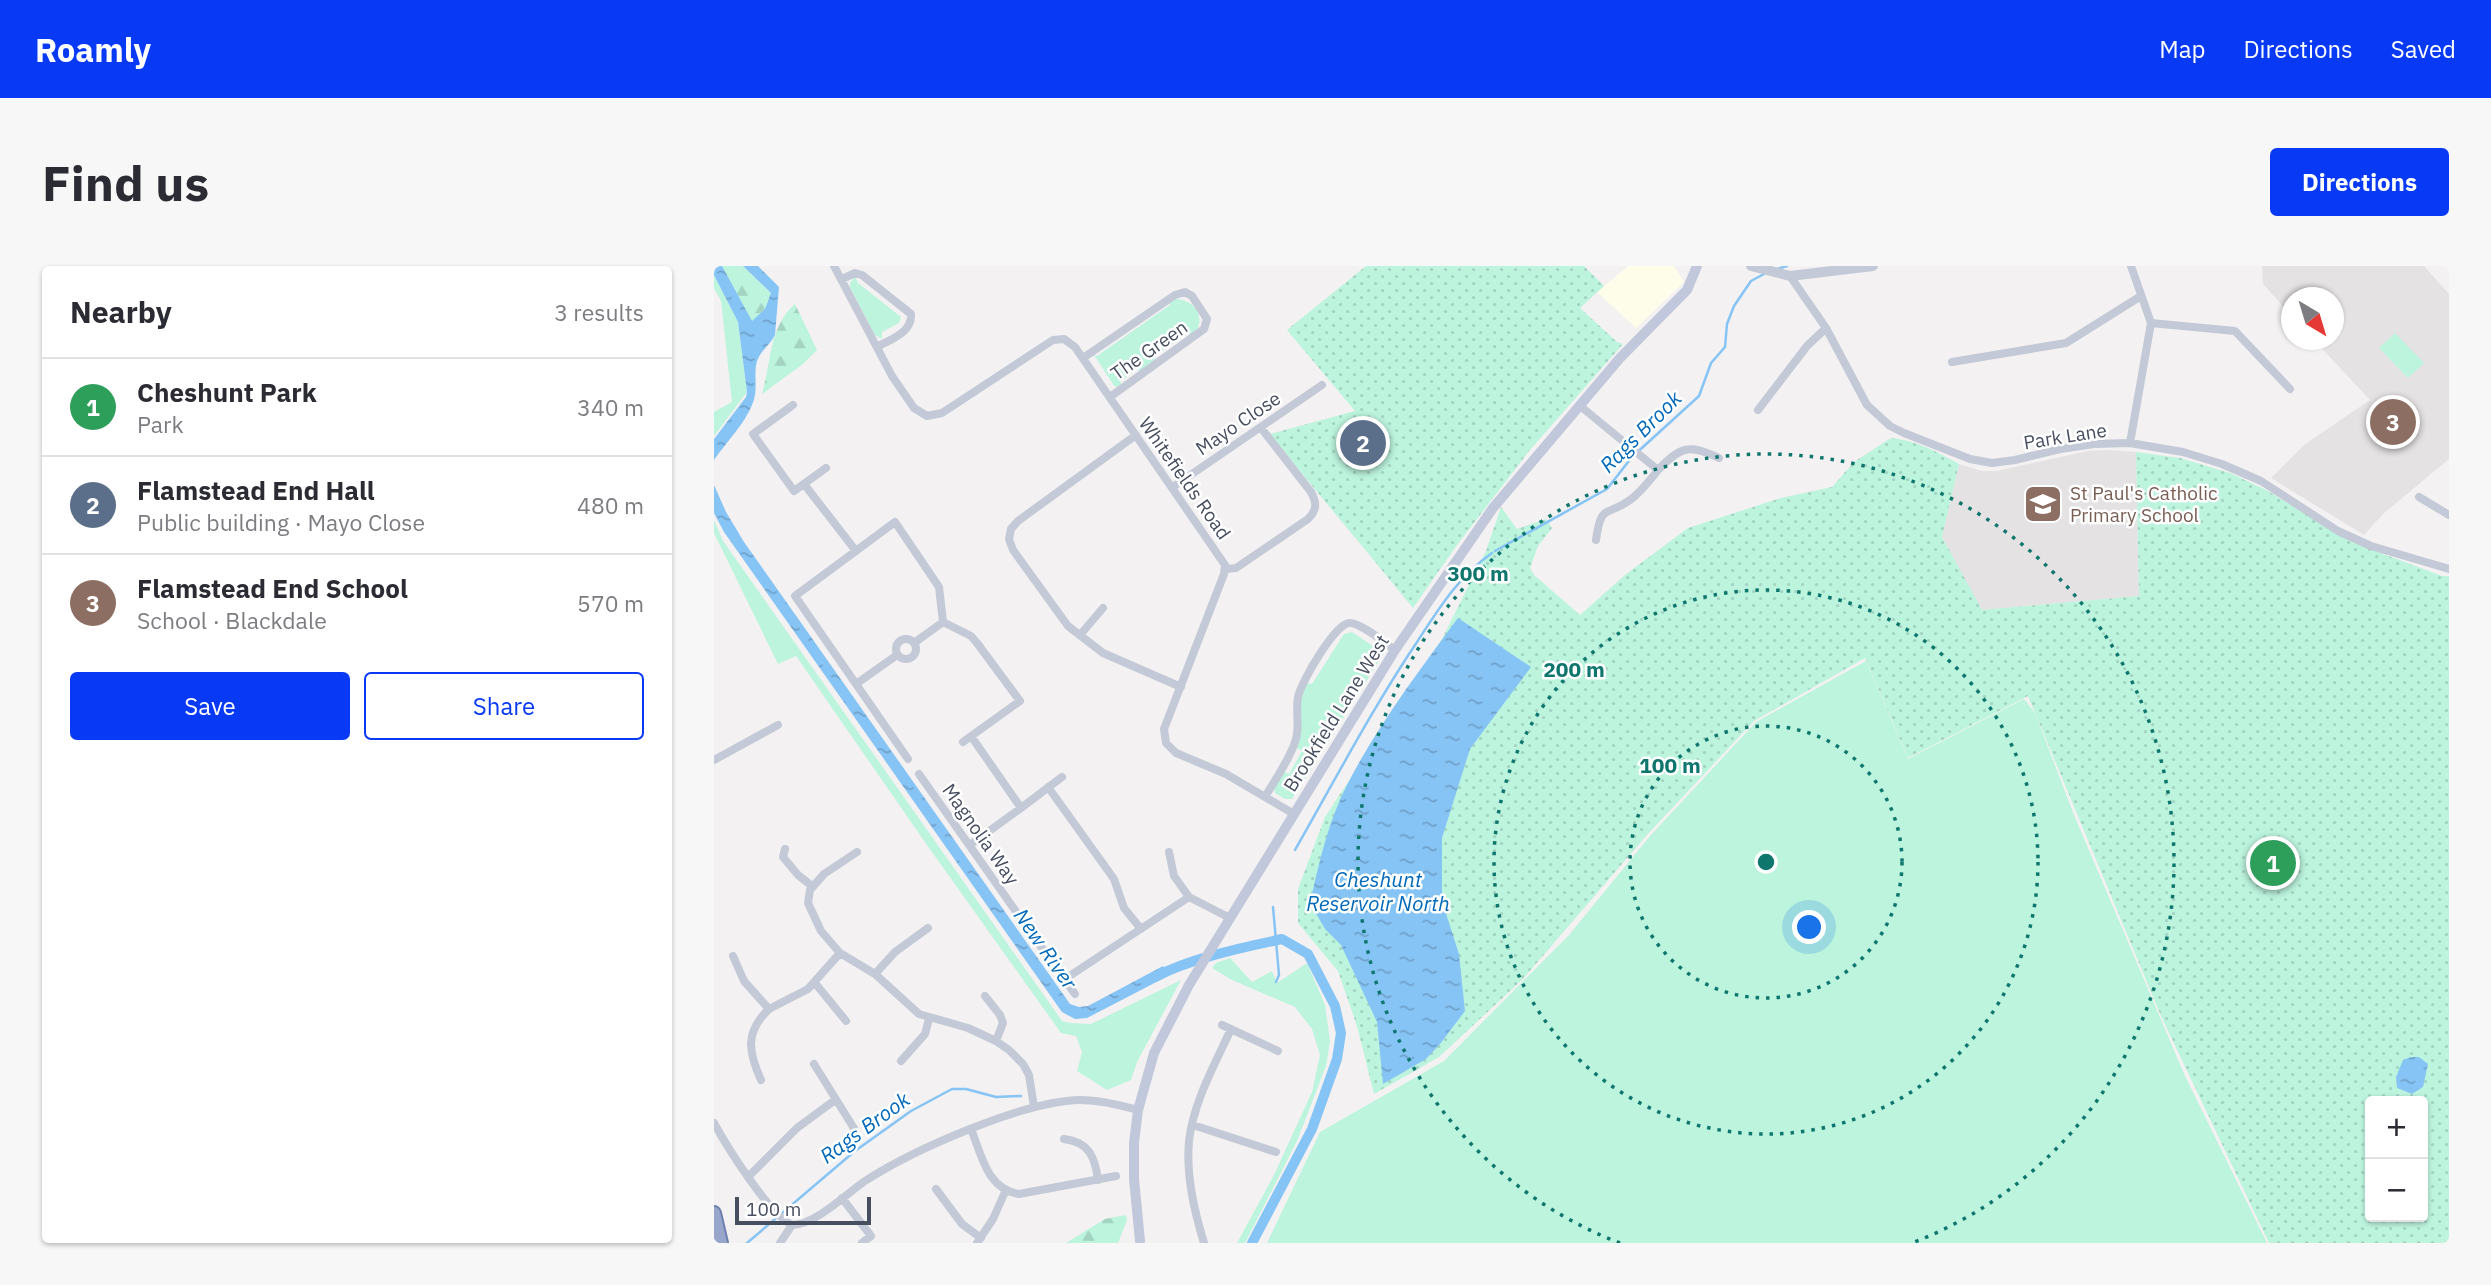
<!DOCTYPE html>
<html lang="en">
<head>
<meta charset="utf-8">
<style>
	:root { --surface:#fff; --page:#f7f7f7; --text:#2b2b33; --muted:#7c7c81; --line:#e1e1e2; --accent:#083af6 }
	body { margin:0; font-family:"IBM Plex Sans",sans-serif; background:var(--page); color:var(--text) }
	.controls { position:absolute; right:21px; bottom:21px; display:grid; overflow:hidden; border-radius:7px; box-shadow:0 2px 5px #0004 }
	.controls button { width:63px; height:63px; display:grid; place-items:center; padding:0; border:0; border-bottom:2px solid var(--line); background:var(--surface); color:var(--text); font:35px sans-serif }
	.compass { position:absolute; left:1567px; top:21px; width:63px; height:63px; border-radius:50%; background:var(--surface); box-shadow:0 2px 5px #0004; rotate:142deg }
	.scale { position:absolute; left:21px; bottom:18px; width:136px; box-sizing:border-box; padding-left:7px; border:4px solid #474e60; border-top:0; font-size:19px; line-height:24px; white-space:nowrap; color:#474e60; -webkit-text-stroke:5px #fff; paint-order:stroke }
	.you { position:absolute; left:1096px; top:662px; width:24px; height:24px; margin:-18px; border:5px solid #fff; border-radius:50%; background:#1a73e8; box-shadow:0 0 0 10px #1a73e833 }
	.badge { display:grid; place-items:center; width:46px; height:46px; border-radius:50%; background:var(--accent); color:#fff; font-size:23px; font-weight:700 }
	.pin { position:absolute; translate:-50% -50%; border:4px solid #fff; box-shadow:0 2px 7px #0006 }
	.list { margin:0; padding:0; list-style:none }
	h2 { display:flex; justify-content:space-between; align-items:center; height:91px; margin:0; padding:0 28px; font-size:30px }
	h2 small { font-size:23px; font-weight:400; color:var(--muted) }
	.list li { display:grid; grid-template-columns:46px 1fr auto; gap:21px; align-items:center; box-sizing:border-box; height:98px; padding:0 28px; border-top:2px solid var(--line) }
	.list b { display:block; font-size:26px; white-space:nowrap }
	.list p { margin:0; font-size:23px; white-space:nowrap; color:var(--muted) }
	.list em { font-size:23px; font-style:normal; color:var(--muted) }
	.actions { display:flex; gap:14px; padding:21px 28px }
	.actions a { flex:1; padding:16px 0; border:2px solid var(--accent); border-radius:7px; text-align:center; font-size:24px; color:var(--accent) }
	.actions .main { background:var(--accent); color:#fff }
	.map { position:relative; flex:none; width:1735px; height:977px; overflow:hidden; border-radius:7px }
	header { display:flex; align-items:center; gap:42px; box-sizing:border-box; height:98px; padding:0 35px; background:var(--accent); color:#fff }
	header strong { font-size:33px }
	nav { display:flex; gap:38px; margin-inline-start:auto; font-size:24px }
	.intro { display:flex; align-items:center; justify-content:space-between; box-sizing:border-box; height:168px; padding:0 42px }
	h1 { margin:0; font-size:49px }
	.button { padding:18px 32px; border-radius:7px; background:var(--accent); color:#fff; font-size:24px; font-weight:700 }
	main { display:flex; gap:42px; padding:0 42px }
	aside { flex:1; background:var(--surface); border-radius:7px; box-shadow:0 2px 5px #0004 }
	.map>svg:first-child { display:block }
	.commercial { fill:#fefdea }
	.education { fill:#e4e2e3 }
	.grass { fill:#bcf4de }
	.forest { fill:url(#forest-firs) }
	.park { fill:url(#park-dots); fill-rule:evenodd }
	.water { fill:url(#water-ripples) }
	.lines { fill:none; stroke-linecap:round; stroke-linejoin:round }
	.stream { stroke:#86c4f5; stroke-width:2.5 }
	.canal { stroke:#86c4f5; stroke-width:10 }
	.trunk-casing { stroke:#6f80b0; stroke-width:16 }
	.minor { stroke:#c3c9d7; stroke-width:8 }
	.tertiary { stroke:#c3c9d7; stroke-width:10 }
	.secondary { stroke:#c2c8db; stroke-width:10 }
	.trunk { stroke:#99a6cb; stroke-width:12 }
	.ring { fill:none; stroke:#0f766e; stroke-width:3.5; stroke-dasharray:3.5 7 }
	.labels { text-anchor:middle; stroke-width:5; stroke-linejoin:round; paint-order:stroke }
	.street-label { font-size:19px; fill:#474e60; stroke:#fff }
	.education-label { font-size:19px; fill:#785e54; stroke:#fff; text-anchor:start }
	.water-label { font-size:21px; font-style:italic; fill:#0069ba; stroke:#fff }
	.centre { fill:#0f766e; stroke:#fff; stroke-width:3.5 }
	.ring-label { font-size:21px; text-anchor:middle; font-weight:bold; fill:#0f766e; stroke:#fff; stroke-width:5; stroke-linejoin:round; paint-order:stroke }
</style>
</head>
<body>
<header>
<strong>Roamly</strong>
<nav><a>Map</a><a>Directions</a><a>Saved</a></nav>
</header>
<div class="intro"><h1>Find us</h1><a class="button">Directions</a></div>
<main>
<aside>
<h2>Nearby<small>3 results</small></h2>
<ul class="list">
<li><span class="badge" style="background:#2e9e5b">1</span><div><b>Cheshunt Park</b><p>Park</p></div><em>340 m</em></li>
<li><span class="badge" style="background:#5c6f8a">2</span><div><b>Flamstead End Hall</b><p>Public building · Mayo Close</p></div><em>480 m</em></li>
<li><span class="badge" style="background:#8d6e63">3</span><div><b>Flamstead End School</b><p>School · Blackdale</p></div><em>570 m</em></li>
</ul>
<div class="actions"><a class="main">Save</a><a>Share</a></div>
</aside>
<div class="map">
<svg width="1735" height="977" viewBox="0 0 1735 977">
	<defs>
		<pattern id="forest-firs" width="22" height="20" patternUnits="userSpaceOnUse" patternTransform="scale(1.75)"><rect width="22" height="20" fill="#bcf4de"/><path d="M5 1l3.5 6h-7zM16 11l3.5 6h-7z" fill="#a3d3c1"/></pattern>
		<pattern id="park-dots" width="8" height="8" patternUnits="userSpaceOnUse" patternTransform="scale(1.75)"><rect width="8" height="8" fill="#bcf4de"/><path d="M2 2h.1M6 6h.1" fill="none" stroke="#a3d3c1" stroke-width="1.8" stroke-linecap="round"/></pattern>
		<pattern id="water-ripples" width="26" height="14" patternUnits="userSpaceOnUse" patternTransform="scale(1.75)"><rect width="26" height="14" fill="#86c4f5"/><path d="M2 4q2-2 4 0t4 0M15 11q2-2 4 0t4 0" fill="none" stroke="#6fa1ca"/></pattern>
	</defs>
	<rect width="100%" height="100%" fill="#f3f1f1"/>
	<path class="commercial" d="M914 0H960L970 16 922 62 883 26Z"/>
	<path class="education" d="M1548 0H1710L1735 28V193L1669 248 1650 269 1557 212 1590 179 1656 134 1600 74H1619V32H1577V49L1549 18Z
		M1395 184 1422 186 1425 330 1267 344 1228 271 1245 198 1268 205H1283L1374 185Z"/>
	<path class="grass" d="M0 9 24 56 33 126 0 170V146L18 136 7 35 0 22Z
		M141 11 144 17 187 51 185 57 168 66V73L161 69 136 21V17Z
		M461 33C482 33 495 56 477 70L474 67 442 89 440 96 428 105 423 103 406 116 408 119 401 121 380 89 383 90 456 39 455 36Z
		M1681 67 1710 97 1694 112 1665 82Z
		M0 254 9 275 348 755 356 757 377 758 467 714 423 796 417 814 393 824 363 805 368 786 362 770 347 767 213 579 82 390 64 398 0 267Z
		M638 366 659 380 663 375 670 387 578 533H571L561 527 560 520 569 505 575 508 588 485 582 481 586 435 592 417 598 418 630 368Z
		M1152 395 1194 493 1310 433 1321 447 1360 549 1471 810 1553 977H553L606 866 730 795 855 669 936 570 1042 456Z
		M516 692 538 716 558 705 563 717 593 697 611 739 616 775 612 800 583 875 531 977H523L560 909 598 826 606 789 598 763 581 741 518 714 498 702 502 697Z"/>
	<path class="forest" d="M8 0H29L57 27 51 43 38 56Z
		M81 38 103 84 89 98 48 128C57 98 55 60 81 38Z
		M412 949 413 954 404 977H352L391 953Z"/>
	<path class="park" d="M652 0H870L890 20 866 42 903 76 909 78 815 185 743 279 699 342C652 284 603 227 556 168L641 145 573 64Z
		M1177 172C1201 174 1224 186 1245 198L1228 271 1268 344 1425 330 1422 186 1466 192 1516 207 1552 224 1640 277 1728 310H1735V977H1555L1447 750 1314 430 1194 492 1151 392 1040 455 932 570 809 713 725 791 660 828 643 760 624 705 584 657V623L611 551 728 373 772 285 787 241 803 263 832 253 838 262 824 280 816 302 820 309 866 349 911 309 974 262 1067 232 1118 221 1140 196ZM1656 835H1709V951H1656Z"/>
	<path class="water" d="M0 0H8L38 55 51 43 57 27 29 0H44L65 21 61 69C56 79 47 84 43 95 39 109 45 124 38 139 30 159 12 176 0 194V173L32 131 33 126 24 56 0 9Z
		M0 219 12 246 30 276 356 738 365 741 374 740 449 700 454 710 373 752 361 753 348 746 10 266 0 247Z
		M744 352 817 401 756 483 728 572V635L745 688 751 745 726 778 712 793 669 818 663 756 627 679 611 663 596 637C605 597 614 556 633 519 663 460 705 405 744 352Z
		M1697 791H1705L1714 798 1709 821 1698 828 1683 822 1682 811 1689 794Z"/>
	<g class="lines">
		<path class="stream" d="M1063 3 1073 0
			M781 285 893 223 918 191 985 130 997 97 1011 81 1013 58 1020 40 1037 15 1050 8
			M581 584C621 514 658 443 703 376 725 342 745 310 778 287
			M559 641 565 709 562 716
			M33 977 141 885 197 845 238 823H252L282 831 307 830"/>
		<path class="canal" d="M441 711C477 692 527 682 568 673L594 688 621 740 627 767 623 793 598 863 538 977"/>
		<defs>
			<path id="trunk" d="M0 947 7 977"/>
		</defs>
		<use href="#trunk" class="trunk-casing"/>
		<path class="minor" d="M120 0 178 110 200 142 213 150 228 147 339 74 350 73 361 81 511 299 510 308 450 463 452 477 462 487 512 508 580 548
			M1076 10 1112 62 1153 139 1176 160 1190 167 1256 193 1278 197 1301 194 1346 183 1380 178 1416 177 1469 186 1508 198 1547 215 1624 265 1657 280 1735 303
			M128 13 141 7 148 9 197 48C198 67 177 73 163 81
			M1437 57 1521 65 1576 123
			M369 92 461 29 471 26 478 30 493 53 490 63 396 131
			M1238 96 1352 77 1427 30
			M79 139 39 168 80 225 112 202
			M865 139 944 204C967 180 975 178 1005 192
			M1044 144 1093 80 1112 62
			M422 169 304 255 297 263 295 273 299 284 354 360 389 387 467 421
			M1416 177 1437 57 1417 0
			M90 218 142 285
			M459 221 608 119
			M1705 231 1735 249
			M882 274C887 237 892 251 916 234 927 226 935 215 944 204
			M512 303 522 302 594 253C603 244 603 237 597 226L547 162
			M366 369 389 342
			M182 383a10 10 0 1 1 20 0a10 10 0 1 1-20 0Z
			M200 377 229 356
			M142 418 183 389
			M257 470 307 542 348 511
			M194 493 81 330 181 256 225 321 229 356 257 370 263 377 306 435 249 476
			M0 494 64 459
			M205 508 303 647
			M334 521 400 613 410 642 427 663
			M551 531C561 514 573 497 580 479 587 463 581 447 584 431 587 416 621 358 635 357 646 356 671 377 681 384
			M256 579 307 542
			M71 583 69 591 84 609 98 620
			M143 586 110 608 96 624 94 637 107 665 126 687 161 708 205 748 254 762 282 775 295 784 309 798 315 809 320 841
			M455 586 460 610 475 631
			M307 653 361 728
			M19 690 30 715 55 743 94 723 126 687
			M161 708 181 686 214 662
			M351 713 475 631 516 652
			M101 717 132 755
			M271 730 286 749 289 757 282 775
			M508 759 564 785
			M187 795 211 768 215 753
			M100 798 141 864
			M47 814C34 785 31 766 55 743
			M0 857C13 881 55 948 78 959
			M479 859 562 886
			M257 863C268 890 273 923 305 928L402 910
			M350 873C375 876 381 891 384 914
			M35 910 83 862 121 834
			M222 923 248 958 267 972
			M128 932 157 970 148 977
			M78 959C101 959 132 928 151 915 199 884 309 835 366 834 386 834 404 839 424 844
			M66 977 78 959
			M263 977 279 953 291 926
			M490 977C480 944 472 910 475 875 479 837 501 798 517 763"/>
		<path class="tertiary" d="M1037 0 1076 10 1159 0"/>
		<path class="secondary" d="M426 975 420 913V877L424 844 440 787 475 719 681 384 779 242 906 92 973 24 983 0"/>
		<use href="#trunk" class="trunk"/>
	</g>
	<g class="ring">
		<circle cx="1052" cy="596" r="136"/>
		<circle cx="1052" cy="596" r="272"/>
		<path d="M906 977A408 408 0 1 1 1198 977"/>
	</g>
	<defs>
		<symbol id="school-square" viewBox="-11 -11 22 22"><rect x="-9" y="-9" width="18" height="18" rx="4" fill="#8d6e63" stroke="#fff"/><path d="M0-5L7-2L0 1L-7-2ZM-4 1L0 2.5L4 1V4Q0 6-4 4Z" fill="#fff"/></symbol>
	</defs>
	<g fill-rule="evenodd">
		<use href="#school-square" x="1307" y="216" width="44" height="44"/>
	</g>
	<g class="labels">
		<g class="street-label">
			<text transform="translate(435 84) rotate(-35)" y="7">The Green</text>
			<text transform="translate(524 157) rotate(-34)" y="7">Mayo Close</text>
			<text transform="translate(1351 170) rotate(-9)" y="7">Park Lane</text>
			<text transform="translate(471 212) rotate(55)" y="7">Whitefields Road</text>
			<text transform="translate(622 447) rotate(-58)" y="7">Brookfield Lane West</text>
			<text transform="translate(267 568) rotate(55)" y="7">Magnolia Way</text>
		</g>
		<g class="education-label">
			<text x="1356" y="234">St Paul's Catholic<tspan x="1356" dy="22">Primary School</tspan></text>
		</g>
		<g class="water-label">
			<text transform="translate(927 166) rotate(-45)" y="7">Rags Brook</text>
			<text x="664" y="621">Cheshunt<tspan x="664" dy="24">Reservoir North</tspan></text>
			<text transform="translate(331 683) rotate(55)" y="7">New River</text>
			<text transform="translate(151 862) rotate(-36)" y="7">Rags Brook</text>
		</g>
	</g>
	<circle cx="1052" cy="596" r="10" class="centre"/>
	<g class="ring-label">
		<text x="764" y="315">300 m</text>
		<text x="860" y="411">200 m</text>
		<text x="956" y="507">100 m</text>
	</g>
</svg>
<div class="controls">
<button>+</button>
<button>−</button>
</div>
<svg class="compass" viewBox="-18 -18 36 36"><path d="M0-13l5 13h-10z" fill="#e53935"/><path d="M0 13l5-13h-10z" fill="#7c7c81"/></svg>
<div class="scale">100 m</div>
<div class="you"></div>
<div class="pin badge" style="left:1559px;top:597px;background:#2e9e5b">1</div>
<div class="pin badge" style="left:649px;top:177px;background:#5c6f8a">2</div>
<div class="pin badge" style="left:1679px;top:156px;background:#8d6e63">3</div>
</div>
</main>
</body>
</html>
